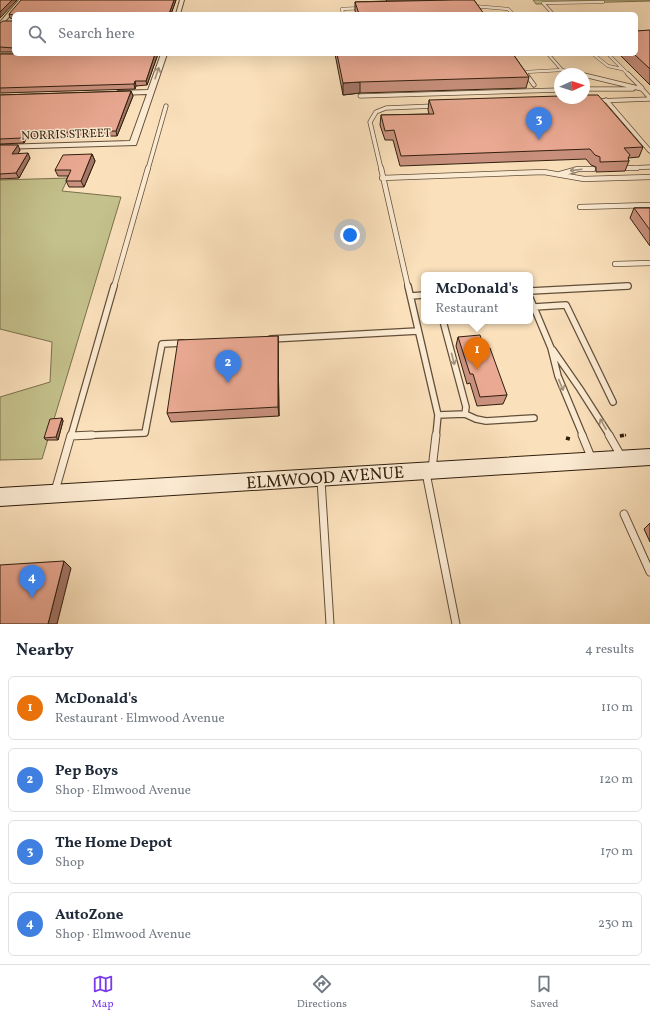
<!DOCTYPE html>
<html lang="en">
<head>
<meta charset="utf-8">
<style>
	:root { --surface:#fff; --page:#f6f6f7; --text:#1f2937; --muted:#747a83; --line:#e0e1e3; --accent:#7c3aed }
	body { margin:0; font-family:Vollkorn,serif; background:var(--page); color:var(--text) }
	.compass { position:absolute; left:554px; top:68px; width:36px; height:36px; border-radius:50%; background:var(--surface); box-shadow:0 4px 16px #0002; rotate:87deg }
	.you { position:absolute; left:350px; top:235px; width:14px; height:14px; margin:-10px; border:3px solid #fff; border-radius:50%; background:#1a73e8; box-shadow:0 0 0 6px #1a73e833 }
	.badge { display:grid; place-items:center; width:26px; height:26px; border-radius:50%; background:var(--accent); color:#fff; font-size:13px; font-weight:700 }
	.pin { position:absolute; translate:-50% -33px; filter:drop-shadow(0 1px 2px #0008) }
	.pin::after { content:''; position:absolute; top:21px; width:14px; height:12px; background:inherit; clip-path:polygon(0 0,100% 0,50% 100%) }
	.popup { position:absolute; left:421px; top:272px; width:112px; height:52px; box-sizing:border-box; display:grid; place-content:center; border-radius:6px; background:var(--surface); filter:drop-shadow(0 1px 3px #0005); font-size:13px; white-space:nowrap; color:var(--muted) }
	.popup b { font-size:15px; color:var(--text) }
	.popup::after { content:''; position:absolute; left:50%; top:100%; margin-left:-8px; border:8px solid transparent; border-top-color:var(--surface) }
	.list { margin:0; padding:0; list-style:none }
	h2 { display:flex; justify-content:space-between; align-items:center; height:52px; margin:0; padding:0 16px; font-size:17px }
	h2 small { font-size:13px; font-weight:400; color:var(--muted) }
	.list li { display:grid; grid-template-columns:26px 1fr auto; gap:12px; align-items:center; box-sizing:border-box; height:64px; margin:0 8px 8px; padding:0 8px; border:1px solid var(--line); border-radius:6px }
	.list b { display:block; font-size:15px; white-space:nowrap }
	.list p { margin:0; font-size:13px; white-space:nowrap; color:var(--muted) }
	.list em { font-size:13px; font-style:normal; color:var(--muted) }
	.icon { flex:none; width:22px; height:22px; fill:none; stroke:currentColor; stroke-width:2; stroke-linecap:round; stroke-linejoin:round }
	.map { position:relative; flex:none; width:650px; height:624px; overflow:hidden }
	.search { position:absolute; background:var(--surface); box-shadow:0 4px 16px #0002; left:12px; right:12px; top:12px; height:44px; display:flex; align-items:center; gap:10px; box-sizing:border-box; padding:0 14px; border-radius:6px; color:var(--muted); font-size:15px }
	.sheet { height:340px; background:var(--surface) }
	nav { display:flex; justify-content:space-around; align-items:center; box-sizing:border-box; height:56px; border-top:1px solid var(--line); background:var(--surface); font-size:11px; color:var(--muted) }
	nav a { display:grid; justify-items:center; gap:2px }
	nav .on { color:var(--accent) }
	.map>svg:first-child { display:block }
	.green { fill:#c4c18c; stroke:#7a704d }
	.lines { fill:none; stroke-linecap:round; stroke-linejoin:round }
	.lane-far4-casing { stroke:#634f39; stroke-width:3.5 }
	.lane-far3-casing { stroke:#634f39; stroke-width:5 }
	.lane-far2-casing { stroke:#634f39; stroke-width:6 }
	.lane-far1-casing { stroke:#634f39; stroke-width:8 }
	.lane-casing { stroke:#634f39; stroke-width:9 }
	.street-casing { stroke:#634f39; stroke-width:2 }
	.secondary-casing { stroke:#311f0e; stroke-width:2 }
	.path-far1 { stroke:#311f0e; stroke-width:2.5; stroke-dasharray:3 2; stroke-linecap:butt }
	.path { stroke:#311f0e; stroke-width:3.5; stroke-dasharray:4 2.5; stroke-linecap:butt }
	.lane-far4 { stroke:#fcebd3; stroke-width:2.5 }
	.lane-far3 { stroke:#fcebd3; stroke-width:3.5 }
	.lane-far2 { stroke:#fcebd3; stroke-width:4.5 }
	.lane-far1 { stroke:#fcebd3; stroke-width:5.5 }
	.lane { stroke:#fcebd3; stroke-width:7 }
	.street { fill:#fcebd3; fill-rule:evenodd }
	.secondary { fill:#fcebd3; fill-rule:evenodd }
	.wall { fill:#c9917e; stroke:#311f0e }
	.shaded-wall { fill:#a47667; stroke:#311f0e }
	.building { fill:#eaa993; stroke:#311f0e }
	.oneway { stroke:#a18f7a }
	.labels { text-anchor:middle; stroke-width:3; stroke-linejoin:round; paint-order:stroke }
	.far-street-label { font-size:12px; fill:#311f0e; stroke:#fcebd3 }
	.near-street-label { font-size:17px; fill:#311f0e; stroke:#fcebd3 }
</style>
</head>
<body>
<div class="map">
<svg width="650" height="624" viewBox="0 0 650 624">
	<rect width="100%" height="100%" fill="#fae0bb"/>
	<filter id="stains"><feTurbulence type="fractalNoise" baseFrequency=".005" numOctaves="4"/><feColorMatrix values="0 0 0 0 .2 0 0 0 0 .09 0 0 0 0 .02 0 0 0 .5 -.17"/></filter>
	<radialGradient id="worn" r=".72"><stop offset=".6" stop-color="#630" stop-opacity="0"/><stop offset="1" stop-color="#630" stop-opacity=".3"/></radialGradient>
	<path class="green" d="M533 0H650V1L536 4Z
		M68 178 62 191 121 197 42 459 0 460V397L50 382 52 342 0 329V180Z"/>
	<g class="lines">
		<defs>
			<path id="lane-far4" d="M473 6 508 9 513 14
				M343 14 342 9 361 8
				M553 14 543 3 603 2
				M548 54 562 70 579 74
				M593 54 608 66 622 69
				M608 54 629 75
				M527 75 525 72 562 70"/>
			<path id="lane-far3" d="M526 74 534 85
				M628 74 642 88
				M584 75 642 89 650 98
				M584 89H633
				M360 96 560 90
				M606 100 650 151
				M596 101 650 99
				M627 168 650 167
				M148 169 166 106
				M381 169 370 122 376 112 386 108 434 106"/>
			<path id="lane-far2" d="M381 168 408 287
				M627 168H637
				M560 174 578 169H593
				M382 178 544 172 584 179 650 177
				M580 207 650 205
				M615 264 650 263
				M114 287 148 168
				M611 287 628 286"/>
			<path id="lane-far1" d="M408 286 438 415 436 436
				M530 291 628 286
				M411 296 424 295
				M530 298 551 348 558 376 583 436
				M534 307 566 305 613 402
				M443 321 466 407 465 414
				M271 339 418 331
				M553 350 580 389 610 436
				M438 415 465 414 476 419 486 421 534 418
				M71 436 145 433 162 344 183 343
				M71 436 114 286"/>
			<path id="lane" d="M582 435 591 457
				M609 435 621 456
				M71 436 92 435
				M432 469 436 435
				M426 473 456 624
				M321 480 330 624
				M55 491 71 435
				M624 514 650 572"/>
			<path id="street" d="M19 0H24L0 27V22Z
				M180 0H184L180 14H176Z
				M161 54H167L136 145 0 149V145L130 141 147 94 118 95 115 93 118 91 148 90Z"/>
			<path id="secondary" d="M650 449V465L0 506V488Z"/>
		</defs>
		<use href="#lane-far4" class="lane-far4-casing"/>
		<use href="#lane-far3" class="lane-far3-casing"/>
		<use href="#lane-far2" class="lane-far2-casing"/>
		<use href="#lane-far1" class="lane-far1-casing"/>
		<use href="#lane" class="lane-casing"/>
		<use href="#street" class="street-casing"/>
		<use href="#secondary" class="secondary-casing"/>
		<path class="path-far1" d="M620 436 626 435"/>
		<path class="path" d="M620 436 625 435
			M566 438 570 439"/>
		<use href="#lane-far4" class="lane-far4"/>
		<use href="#lane-far3" class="lane-far3"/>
		<use href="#lane-far2" class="lane-far2"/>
		<use href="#lane-far1" class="lane-far1"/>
		<use href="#lane" class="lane"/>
		<use href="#street" class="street"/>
		<use href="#secondary" class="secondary"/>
	</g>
	<path class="wall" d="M176 0 171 14H14V52H0V23L13 21V19L10 18 9 14Z
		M386 0H474L484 14H356L355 11V2L387 1Z
		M650 30V85L619 54H636Z
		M0 54H158L147 85 136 86 135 89 0 93Z
		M335 54H513L529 77 526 88 360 93 343 95Z
		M131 91 133 96 117 136 27 137 24 143 0 144V95Z
		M429 100 643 147 639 157 628 158 629 161 625 171 596 172V167L591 165 586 159 400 166 393 140H385L380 125 381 115 429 114 428 110Z
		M0 145 20 150 18 153 30 158 19 178 0 179Z
		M92 154 95 161 84 187H69L66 181 68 176H58L55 170Z
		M634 208H650V246L630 218Z
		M278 336V345L279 416 171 422 167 413Z
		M458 337 484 348 507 395 503 404 477 406 470 383 467 384 456 346Z
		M62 418 63 421 58 440H46L44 438Z
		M650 523V542L644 529Z"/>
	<path class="shaded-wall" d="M12 0H17L0 18V12Z
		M174 0H176L171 14H169Z
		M155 54H158L147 85 146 81Z
		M135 81 136 86 135 89 134 84Z
		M360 82V93L343 95V83Z
		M131 91 133 96 117 136 116 131Z
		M25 133 27 137 24 143 22 138Z
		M18 145 20 150 15 159 12 154Z
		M28 153 30 158 19 178 16 173Z
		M92 154 95 161 84 187 81 181Z
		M278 336V345L279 416 278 407Z
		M62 418 63 421 58 440 56 437Z
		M64 561 71 568 57 624H48Z"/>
	<path class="building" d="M0 0H12L0 12Z
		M21 0H174L169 14H14V48L0 47V23L3 21H13V15L9 14Z
		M454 0H474L484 14H359L355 2Z
		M650 30V69L634 54H636V31Z
		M0 54H155L146 81H135L134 84 0 88Z
		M337 54H513L529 77 360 82 343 83Z
		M131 91 116 131 25 133 22 138 0 139V95Z
		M584 95H598L643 147 624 148 630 155 628 158 629 161 600 162V157L595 155 590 149 401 156 394 130 385 131 381 115 434 114 429 100 560 96V98H584Z
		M0 145H18L12 154 28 153 16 173 0 174Z
		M92 154 81 181H66L71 170H55L63 155Z
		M634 208H650V230Z
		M480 335 484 348H490L507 395 480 397 473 374H470L458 337Z
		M278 336V407L167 413 178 340Z
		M62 418 56 437 44 438 50 419Z
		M64 561 48 624H0V565Z"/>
	<defs><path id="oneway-shaft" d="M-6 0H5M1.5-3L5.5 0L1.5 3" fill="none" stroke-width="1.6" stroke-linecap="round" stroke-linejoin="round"/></defs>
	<g class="oneway">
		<use href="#oneway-shaft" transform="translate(157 73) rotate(-71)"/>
		<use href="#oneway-shaft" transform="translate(576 170) rotate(173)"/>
		<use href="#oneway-shaft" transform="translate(453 359) rotate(75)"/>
		<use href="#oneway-shaft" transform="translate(561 385) rotate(68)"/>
		<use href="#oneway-shaft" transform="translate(603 424) rotate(-120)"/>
	</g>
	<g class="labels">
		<g class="far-street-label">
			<text transform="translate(66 134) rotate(-2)" y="4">NORRIS STREET</text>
		</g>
		<g class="near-street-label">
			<text transform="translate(325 477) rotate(-4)" y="6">ELMWOOD AVENUE</text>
		</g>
	</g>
	<rect width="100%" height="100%" filter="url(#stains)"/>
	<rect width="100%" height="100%" fill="url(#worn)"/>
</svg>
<svg class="compass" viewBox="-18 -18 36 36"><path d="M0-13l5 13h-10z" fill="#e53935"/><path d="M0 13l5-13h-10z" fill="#747a83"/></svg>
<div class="you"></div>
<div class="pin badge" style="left:477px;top:370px;background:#e8710a">1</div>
<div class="popup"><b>McDonald's</b>Restaurant</div>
<div class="pin badge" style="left:228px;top:383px;background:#3f7fe0">2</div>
<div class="pin badge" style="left:539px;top:140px;background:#3f7fe0">3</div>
<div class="pin badge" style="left:32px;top:598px;background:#3f7fe0">4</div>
<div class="search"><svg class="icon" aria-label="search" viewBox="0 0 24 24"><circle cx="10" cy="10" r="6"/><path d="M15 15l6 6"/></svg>Search here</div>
</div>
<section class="sheet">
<h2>Nearby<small>4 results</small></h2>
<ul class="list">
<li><span class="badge" style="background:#e8710a">1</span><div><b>McDonald's</b><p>Restaurant · Elmwood Avenue</p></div><em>110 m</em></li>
<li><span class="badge" style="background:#3f7fe0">2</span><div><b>Pep Boys</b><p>Shop · Elmwood Avenue</p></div><em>120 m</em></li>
<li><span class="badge" style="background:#3f7fe0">3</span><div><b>The Home Depot</b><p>Shop</p></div><em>170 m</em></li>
<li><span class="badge" style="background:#3f7fe0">4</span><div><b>AutoZone</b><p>Shop · Elmwood Avenue</p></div><em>230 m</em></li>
</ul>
</section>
<nav>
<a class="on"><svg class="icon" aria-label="map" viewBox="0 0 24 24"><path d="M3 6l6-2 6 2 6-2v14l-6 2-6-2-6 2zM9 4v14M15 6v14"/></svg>Map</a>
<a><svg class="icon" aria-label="directions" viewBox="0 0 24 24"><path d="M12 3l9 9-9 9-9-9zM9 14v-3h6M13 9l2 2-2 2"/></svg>Directions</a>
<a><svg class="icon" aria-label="saved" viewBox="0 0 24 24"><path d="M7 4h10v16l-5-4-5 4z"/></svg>Saved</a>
</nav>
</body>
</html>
